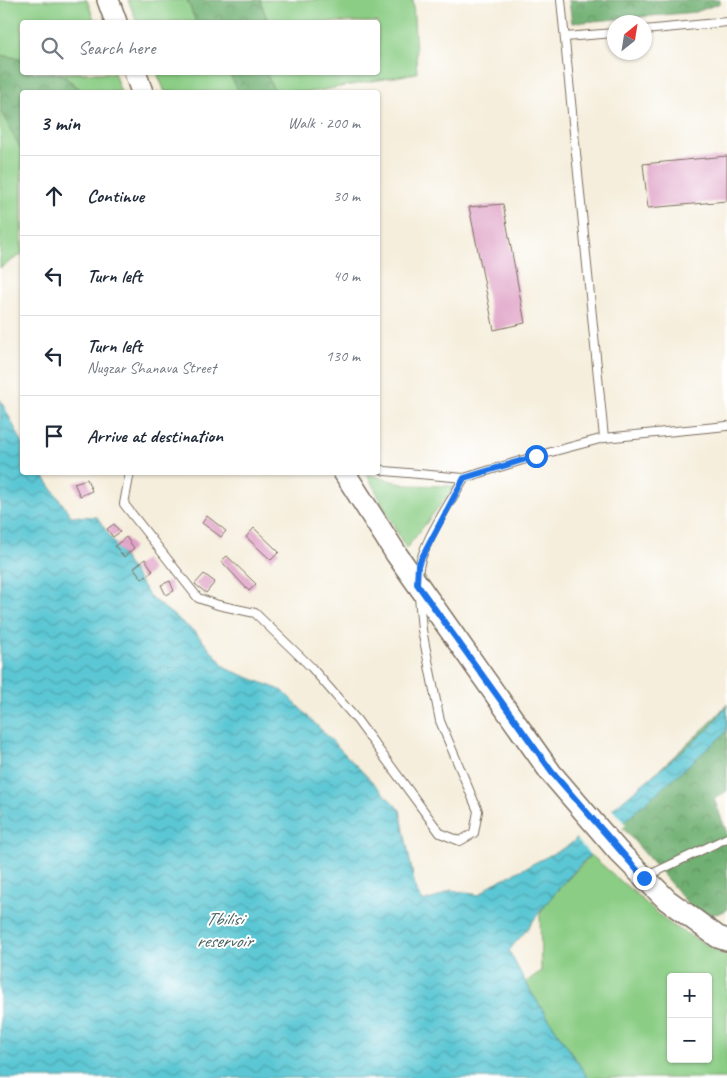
<!DOCTYPE html>
<html lang="en">
<head>
<meta charset="utf-8">
<style>
	:root { --surface:#fff; --page:#f6f6f7; --text:#1f2937; --muted:#747a83; --line:#e0e1e3 }
	body { margin:0; font-family:Caveat,sans-serif; background:var(--page); color:var(--text) }
	.controls { position:absolute; right:15px; bottom:15px; display:grid; overflow:hidden; border-radius:5px; box-shadow:0 1px 4px #0004 }
	.controls button { width:45px; height:45px; display:grid; place-items:center; padding:0; border:0; border-bottom:1px solid var(--line); background:var(--surface); color:var(--text); font:25px sans-serif }
	.compass { position:absolute; left:607px; top:15px; width:45px; height:45px; border-radius:50%; background:var(--surface); box-shadow:0 1px 4px #0004; rotate:30deg }
	.stop { position:absolute; width:15px; height:15px; margin:-11px; border:4px solid #1a73e8; border-radius:50%; background:#fff }
	.stop.end { background:#1a73e8; border-color:#fff; box-shadow:0 1px 5px #0008 }
	.list { margin:0; padding:0; list-style:none }
	h2 { display:flex; justify-content:space-between; align-items:center; height:65px; margin:0; padding:0 20px; font-size:21px }
	h2 small { font-size:16px; font-weight:400; color:var(--muted) }
	.list li { display:grid; grid-template-columns:32px 1fr auto; gap:15px; align-items:center; box-sizing:border-box; height:80px; padding:0 20px; border-top:1px solid var(--line) }
	.list b { display:block; font-size:19px; white-space:nowrap }
	.list p { margin:0; font-size:16px; white-space:nowrap; color:var(--muted) }
	.list em { font-size:16px; font-style:normal; color:var(--muted) }
	.icon { flex:none; width:28px; height:28px; fill:none; stroke:currentColor; stroke-width:2; stroke-linecap:round; stroke-linejoin:round }
	.map { position:relative; flex:none; width:727px; height:1078px; overflow:hidden }
	.search { position:absolute; background:var(--surface); box-shadow:0 1px 4px #0004; left:20px; top:20px; width:360px; height:55px; display:flex; align-items:center; gap:12px; box-sizing:border-box; padding:0 18px; border-radius:5px; color:var(--muted); font-size:19px }
	.panel { position:absolute; background:var(--surface); box-shadow:0 1px 4px #0004; left:20px; top:90px; width:360px; height:385px; border-radius:5px }
	.map>svg:first-child { display:block }
	.grass { fill:#8bcd85; stroke:#637c52; fill-rule:evenodd }
	.forest { fill:url(#forest-crowns); stroke:#566d48 }
	.water { fill:url(#water-waves); stroke:#4b7879 }
	.pier { fill:#f5eedc }
	.building { fill:#dfa1c6 }
	.lines { fill:none; stroke-linecap:round; stroke-linejoin:round }
	.service-casing { stroke:#7c6f60; stroke-width:10 }
	.secondary-casing { stroke:#7c6f60; stroke-width:24 }
	.service { stroke:#fff; stroke-width:8 }
	.secondary { stroke:#fff; stroke-width:21 }
	.route { stroke:#1a73e8; stroke-width:6 }
	.labels { text-anchor:middle; stroke-width:4; stroke-linejoin:round; paint-order:stroke }
	.water-label { font-size:19px; font-style:italic; fill:#46615e; stroke:#fff }
</style>
</head>
<body>
<div class="map">
<svg width="727" height="1078" viewBox="0 0 727 1078">
	<defs>
		<pattern id="forest-crowns" width="20" height="18" patternUnits="userSpaceOnUse" patternTransform="scale(1.25)"><rect width="20" height="18" fill="#70b072"/><path d="M2 6a3 3 0 1 1 6 0M12 15a3 3 0 1 1 6 0" fill="none" stroke="#5d8f5d"/></pattern>
		<pattern id="water-waves" width="16" height="10" patternUnits="userSpaceOnUse" patternTransform="scale(1.25)"><rect width="16" height="10" fill="#5bc7d4"/><path d="M0 5q4-4 8 0t8 0" fill="none" stroke="#4ca2ab"/></pattern>
	</defs>
	<rect width="100%" height="100%" fill="#fff"/>
	<filter id="ink" filterUnits="userSpaceOnUse"><feTurbulence type="fractalNoise" baseFrequency=".02" numOctaves="2"/><feDisplacementMap in="SourceGraphic" scale="10" xChannelSelector="R" yChannelSelector="G"/><feConvolveMatrix kernelMatrix="1 2 1 2 8 2 1 2 1" color-interpolation-filters="sRGB"/></filter>
	<filter id="wash" filterUnits="userSpaceOnUse"><feTurbulence type="fractalNoise" baseFrequency=".0096" numOctaves="4" result="noise"/><feDisplacementMap in="SourceGraphic" scale="20" xChannelSelector="R" yChannelSelector="G"/><feGaussianBlur stdDeviation="1.12" result="paint"/><feColorMatrix in="noise" values="0 0 0 0 0 0 0 0 0 0 0 0 0 0 0 0 0 1.4 0 .05"/><feComposite in="paint" operator="in"/></filter>
	<g filter="url(#wash)">
		<rect width="100%" height="100%" fill="#f5eedc"/>
		<path class="grass" d="M0 0H87L95 22H22V59L0 55Z
			M128 0H187L196 22H137Z
			M413 0 417 73 312 92H275L266 73 378 72V22H268L260 0Z
			M60 73H114L121 92H84Z
			M157 73H229L239 92H165Z
			M0 110 22 151V254L0 268Z
			M367 474 406 485 455 486 406 549Z
			M591 855 670 924 727 957V1078H588L531 992 526 982 541 971 540 914 549 899ZM671 977H708V1059H671Z"/>
		<path class="forest" d="M187 0H260L268 22H196Z
			M569 0H720V3L696 12 572 23Z
			M0 55 22 59V72L60 73 84 92H22V151L0 110Z
			M229 73H266L275 92H239Z
			M727 704V791L714 799 727 833V910C711 917 704 915 690 906L611 814 709 724Z"/>
		<path class="water" d="M0 399 22 442V472L41 473 71 516 97 517 150 597 196 633 227 669 283 691 400 810 416 891 423 901 436 898 451 890 479 895 491 885 568 846 710 728 727 705V730L724 734C656 795 581 852 528 928 522 936 515 942 509 951L531 992 588 1078H0Z"/>
		<path class="pier" d="M611 808 626 825 591 856 575 837Z"/>
		<g id="blocks">
			<path class="building" d="M727 156V201L648 208 643 164Z
				M503 204 525 323 494 330 469 207Z
				M87 479 92 491 80 496 74 483Z
				M207 516 226 531 221 537 202 523Z
				M114 524 120 532 113 537 107 529Z
				M254 528 279 552 271 560 246 537Z
				M126 537 134 548 124 557 115 546Z
				M227 556 256 584 249 591 221 561Z
				M145 559 153 571 142 579 134 568Z
				M204 574 215 582 206 593 195 584Z
				M170 581 174 591 166 595 161 585Z"/>
		</g>
	</g>
	<g filter="url(#ink)">
		<use href="#blocks" fill-opacity="0" stroke="#7c6f60" stroke-width="1"/>
		<g class="lines">
			<defs>
				<path id="service" d="M561 0 604 438
					M644 30 727 22
					M565 37 614 33
					M378 468 385 471 464 478 536 456 604 438 727 426
					M130 472 124 504 198 598 218 605 255 613 311 667 357 720 440 833 460 841 474 833 478 811 440 721 422 630 419 597
					M418 576C419 546 449 505 464 478
					M645 877 727 838"/>
				<path id="secondary" d="M108 0 116 22
					M135 72 142 92
					M344 472 397 555 551 773 618 851 667 900 718 937 727 940"/>
			</defs>
			<use href="#service" class="service-casing"/>
			<use href="#secondary" class="secondary-casing"/>
			<use href="#service" class="service"/>
			<use href="#secondary" class="secondary"/>
		</g>
	</g>
	<g class="lines" filter="url(#ink)">
		<path class="route" d="M536 456 464 478 418 565 417 584 552 772 644 878"/>
	</g>
	<g class="labels">
		<g class="water-label">
			<text x="224" y="925">Tbilisi<tspan x="224" dy="22">reservoir</tspan></text>
		</g>
	</g>
</svg>
<div class="controls">
<button>+</button>
<button>−</button>
</div>
<svg class="compass" viewBox="-18 -18 36 36"><path d="M0-13l5 13h-10z" fill="#e53935"/><path d="M0 13l5-13h-10z" fill="#747a83"/></svg>
<div class="stop" style="left:536px;top:456px"></div>
<div class="stop end" style="left:644px;top:878px"></div>
<div class="search"><svg class="icon" aria-label="search" viewBox="0 0 24 24"><circle cx="10" cy="10" r="6"/><path d="M15 15l6 6"/></svg>Search here</div>
<section class="panel">
<h2>3 min<small>Walk · 200 m</small></h2>
<ul class="list">
<li><svg class="icon" aria-label="ahead" viewBox="0 0 24 24"><path d="M12 20V5M6 11l6-6 6 6"/></svg><div><b>Continue</b></div><em>30 m</em></li>
<li><svg class="icon" aria-label="left" viewBox="0 0 24 24"><path d="M17 20v-9H6M10 6l-5 5 5 5"/></svg><div><b>Turn left</b></div><em>40 m</em></li>
<li><svg class="icon" aria-label="left" viewBox="0 0 24 24"><path d="M17 20v-9H6M10 6l-5 5 5 5"/></svg><div><b>Turn left</b><p>Nugzar Shanava Street</p></div><em>130 m</em></li>
<li><svg class="icon" aria-label="arrive" viewBox="0 0 24 24"><path d="M6 21V4h12l-3 4 3 4H6"/></svg><div><b>Arrive at destination</b></div></li>
</ul>
</section>
</div>
</body>
</html>
